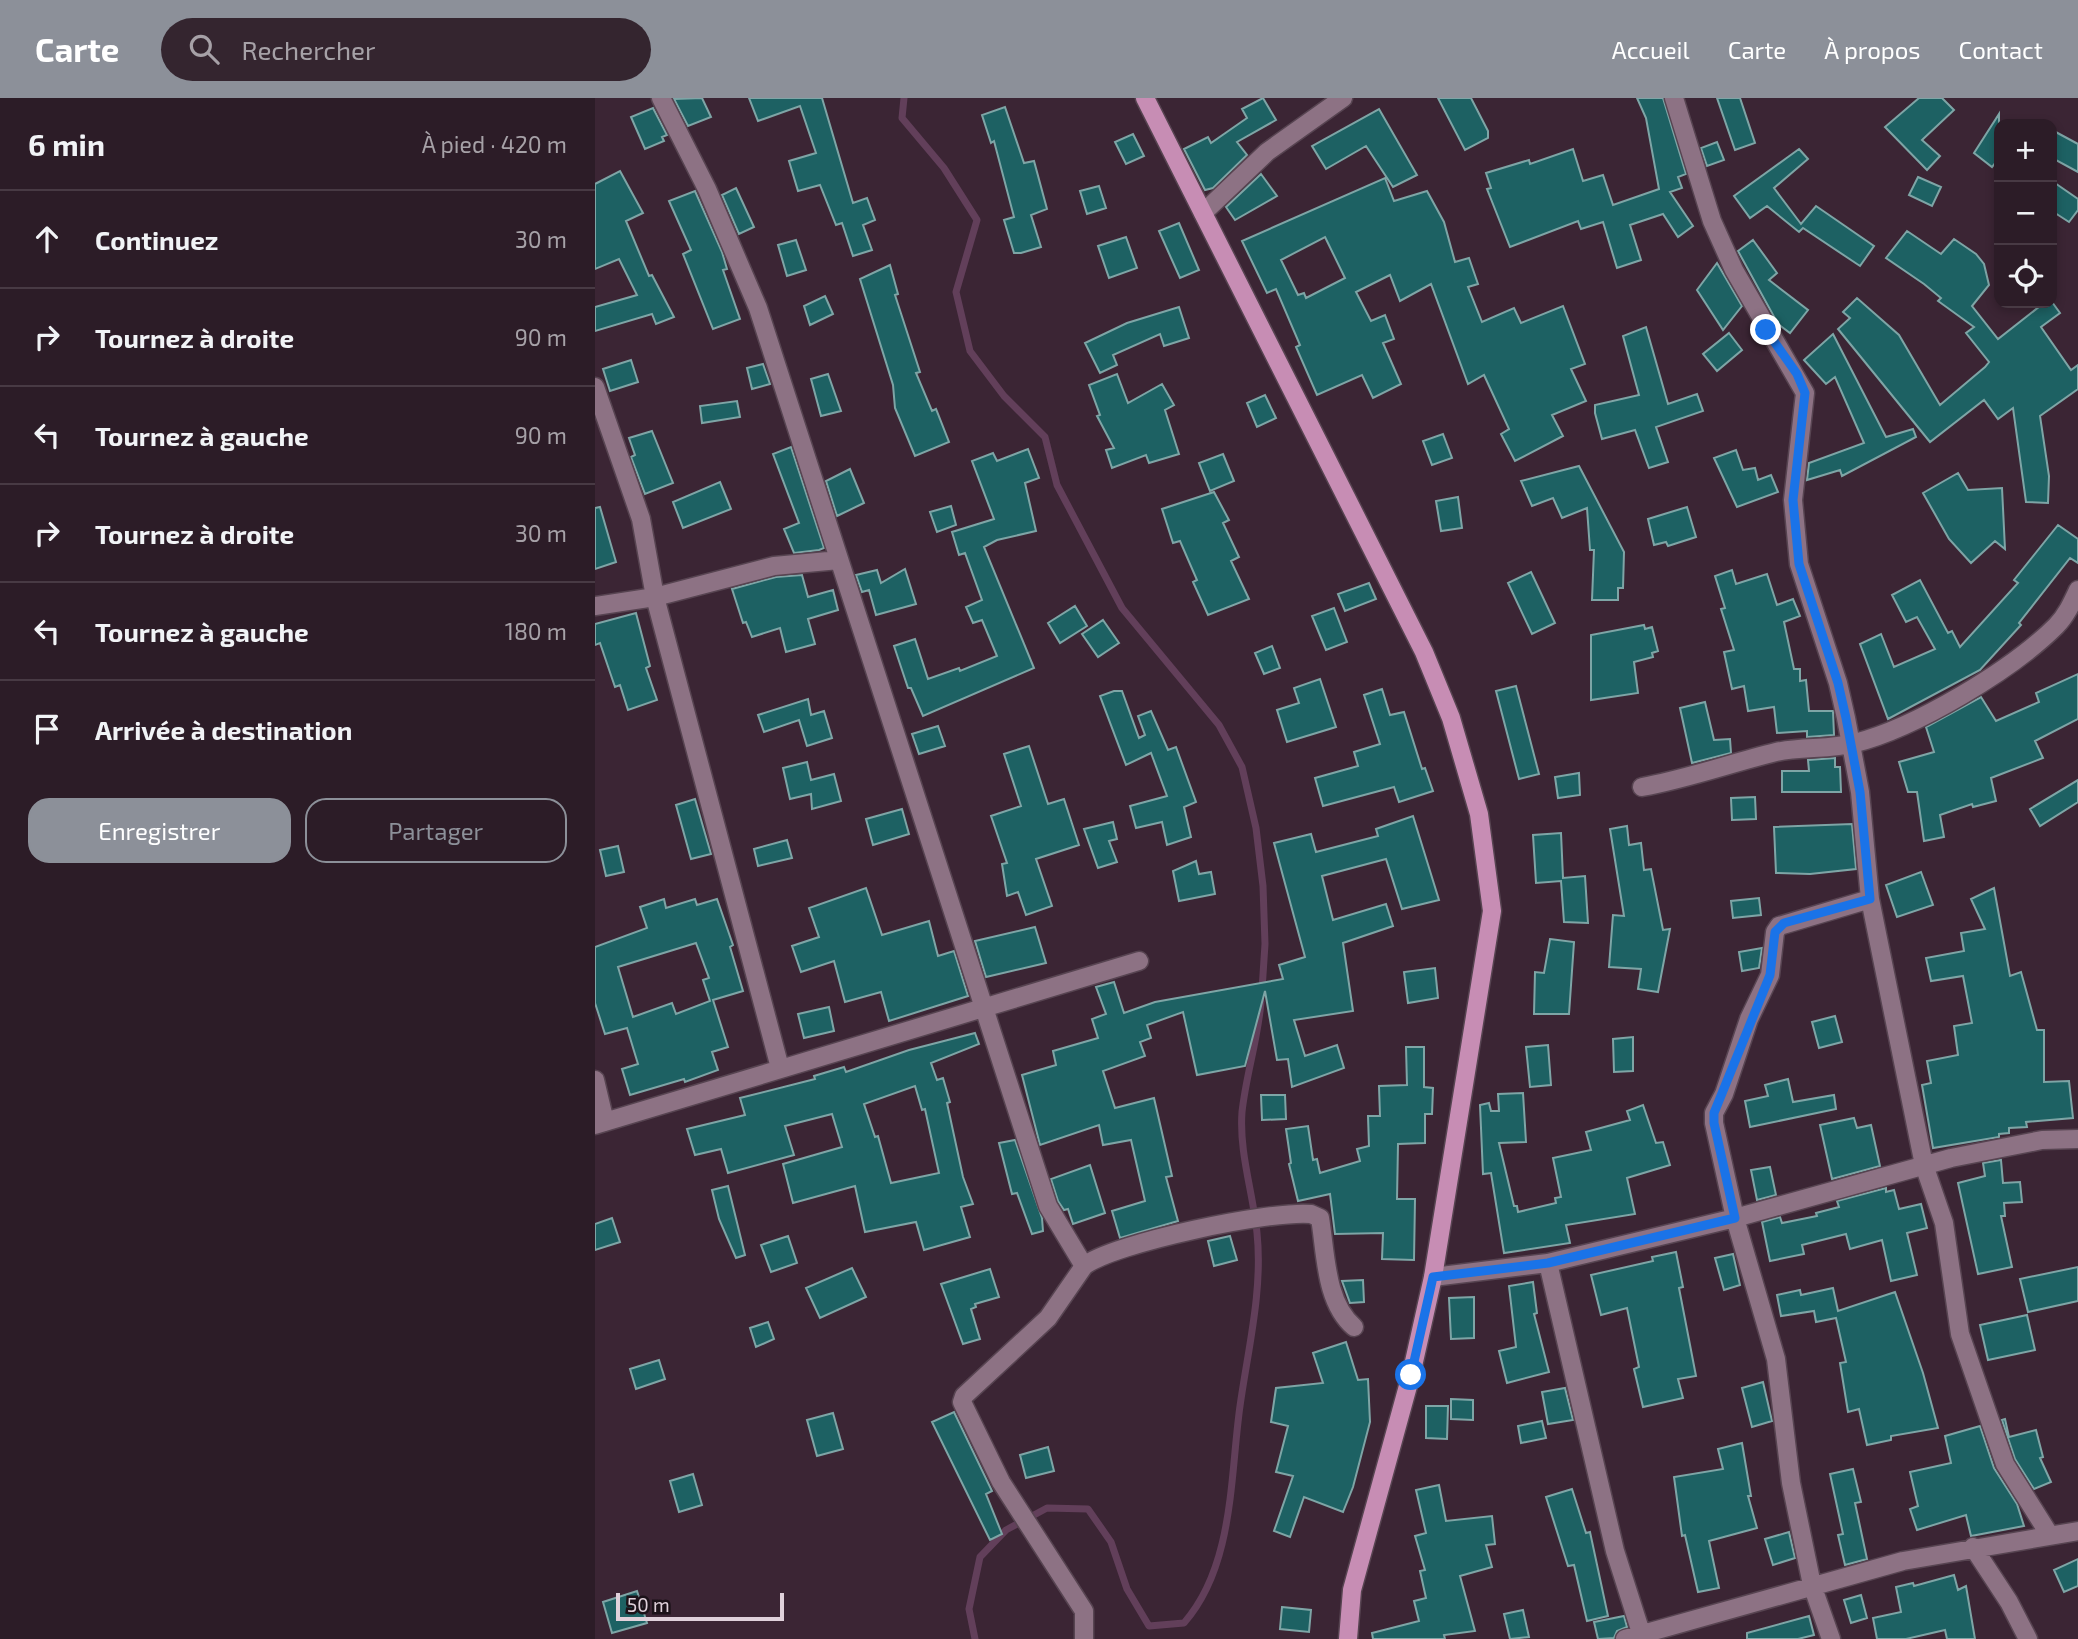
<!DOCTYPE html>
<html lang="fr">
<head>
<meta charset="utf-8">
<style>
	:root { --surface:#2c1c27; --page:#34252f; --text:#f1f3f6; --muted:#a6a1a7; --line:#483a44; --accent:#8c9099 }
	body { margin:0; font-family:"Exo 2",sans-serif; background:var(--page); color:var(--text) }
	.controls { position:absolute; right:21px; top:21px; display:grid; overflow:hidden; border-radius:14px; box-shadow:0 4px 10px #0003 }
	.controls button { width:63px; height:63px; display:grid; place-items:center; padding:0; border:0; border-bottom:2px solid var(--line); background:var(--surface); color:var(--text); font:35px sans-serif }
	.scale { position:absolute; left:21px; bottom:18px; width:168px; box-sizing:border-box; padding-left:7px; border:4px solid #e0d1db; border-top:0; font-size:19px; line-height:24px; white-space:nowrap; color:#e0d1db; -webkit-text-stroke:5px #1c1219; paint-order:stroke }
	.stop { position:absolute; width:21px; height:21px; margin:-16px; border:5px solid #1a73e8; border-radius:50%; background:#fff }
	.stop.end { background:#1a73e8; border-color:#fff; box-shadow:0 2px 7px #0008 }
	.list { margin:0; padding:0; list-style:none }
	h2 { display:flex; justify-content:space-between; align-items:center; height:91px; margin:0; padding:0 28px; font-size:30px }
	h2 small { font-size:23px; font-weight:400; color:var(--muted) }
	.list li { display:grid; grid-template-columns:46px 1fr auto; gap:21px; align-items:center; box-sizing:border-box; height:98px; padding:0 28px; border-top:2px solid var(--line) }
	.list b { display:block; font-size:26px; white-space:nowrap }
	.list em { font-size:23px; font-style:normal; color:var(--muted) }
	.actions { display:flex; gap:14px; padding:21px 28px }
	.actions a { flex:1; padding:16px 0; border:2px solid var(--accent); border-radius:21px; text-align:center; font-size:24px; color:var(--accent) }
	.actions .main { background:var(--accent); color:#fff }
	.icon { flex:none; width:38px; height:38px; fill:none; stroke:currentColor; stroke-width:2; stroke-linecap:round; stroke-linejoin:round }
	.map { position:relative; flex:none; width:1483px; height:1541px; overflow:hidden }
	header { display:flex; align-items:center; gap:42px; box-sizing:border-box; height:98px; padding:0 35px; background:var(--accent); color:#fff }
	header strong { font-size:33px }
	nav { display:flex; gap:38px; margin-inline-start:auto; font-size:24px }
	.search { width:490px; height:63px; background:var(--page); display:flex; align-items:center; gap:18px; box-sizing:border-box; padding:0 24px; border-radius:38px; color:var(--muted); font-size:26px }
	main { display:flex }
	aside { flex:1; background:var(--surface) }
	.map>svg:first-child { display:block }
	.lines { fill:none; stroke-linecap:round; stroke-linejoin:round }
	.stream { stroke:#623f5a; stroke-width:7 }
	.building { fill:#1d6163; stroke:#7ea5a6; stroke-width:2; fill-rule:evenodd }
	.minor-casing { stroke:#574451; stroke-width:21 }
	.major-casing { stroke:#574451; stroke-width:21 }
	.minor { stroke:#8d7284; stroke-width:18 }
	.major { stroke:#c78db4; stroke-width:18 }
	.route { stroke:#1a73e8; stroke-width:9 }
</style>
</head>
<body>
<header>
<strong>Carte</strong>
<div class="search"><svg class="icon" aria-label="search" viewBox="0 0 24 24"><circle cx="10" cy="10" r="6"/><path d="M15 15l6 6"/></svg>Rechercher</div>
<nav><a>Accueil</a><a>Carte</a><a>À propos</a><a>Contact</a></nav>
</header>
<main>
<aside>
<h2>6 min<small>À pied · 420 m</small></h2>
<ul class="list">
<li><svg class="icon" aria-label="ahead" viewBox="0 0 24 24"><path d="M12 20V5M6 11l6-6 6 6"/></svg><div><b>Continuez</b></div><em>30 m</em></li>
<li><svg class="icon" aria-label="right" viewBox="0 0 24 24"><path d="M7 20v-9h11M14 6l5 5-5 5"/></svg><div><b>Tournez à droite</b></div><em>90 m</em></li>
<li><svg class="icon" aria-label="left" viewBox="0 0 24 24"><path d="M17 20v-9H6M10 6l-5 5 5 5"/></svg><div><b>Tournez à gauche</b></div><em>90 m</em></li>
<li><svg class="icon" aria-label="right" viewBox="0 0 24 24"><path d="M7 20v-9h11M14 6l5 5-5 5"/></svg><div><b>Tournez à droite</b></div><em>30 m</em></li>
<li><svg class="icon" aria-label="left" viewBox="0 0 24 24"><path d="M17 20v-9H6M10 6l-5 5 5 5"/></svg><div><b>Tournez à gauche</b></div><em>180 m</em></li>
<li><svg class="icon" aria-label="arrive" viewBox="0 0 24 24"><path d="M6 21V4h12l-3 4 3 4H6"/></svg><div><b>Arrivée à destination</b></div></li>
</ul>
<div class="actions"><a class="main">Enregistrer</a><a>Partager</a></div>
</aside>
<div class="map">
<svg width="1483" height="1541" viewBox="0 0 1483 1541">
	<rect width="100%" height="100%" fill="#3b2534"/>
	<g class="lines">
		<path class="stream" d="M309 0 307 20 349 70 382 122 361 194 375 253 409 298 450 339 462 387 527 510 624 627 647 669 661 730 668 788 670 846 667 892
			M380 1541 374 1511 385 1459 411 1432 452 1410 493 1411 516 1444 532 1491 554 1528 589 1525C639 1468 635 1379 645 1308 653 1251 668 1192 662 1135 658 1094 644 1055 647 1014 651 977 663 941 666 904"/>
	</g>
	<path class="building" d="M107 0 116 19 93 28 79 1Z
		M154 0H227L258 105 272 100 280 122 268 127 277 152 258 158 247 125 241 127 225 87 203 93 194 63 221 55 205 8 163 23Z
		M668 0 681 22 642 44 652 57 618 90 610 92 589 51 613 39 616 45 652 20 647 11Z
		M843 0H876L893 33V40L870 52Z
		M1042 0H1068L1091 76 1083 79 1087 90 1075 94 1098 128 1083 139 1068 116 1035 127 1046 162 1022 170 1008 124 986 131 983 123 915 149 892 91 896 90 891 75 934 62 935 66 978 51 988 83 1008 77 1018 107 1064 91 1051 20Z
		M1122 0H1145L1160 45 1140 52Z
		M1324 0H1347L1359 12 1327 42 1345 58 1332 72 1290 29Z
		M410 9 429 65 439 63 452 111 436 117 446 149 426 155H419L409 122 419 119 399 43 396 45 387 17Z
		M58 10 72 37 67 39 69 43 50 51 36 19Z
		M784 11 822 77 798 89 771 48 731 71 717 48Z
		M1404 16V60L1397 69 1379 55Z
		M1457 32 1483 46V74L1457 60Z
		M538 36 549 58 531 66 520 44Z
		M1122 44 1129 62 1112 68 1106 50Z
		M1204 51 1213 61 1179 90 1206 126 1221 108 1279 148 1265 168 1208 130 1204 134 1172 108 1155 120 1139 98Z
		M25 73 48 115 31 123 54 178 57 177 79 219 61 226 57 216 0 233V209L42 197 24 161 0 171V86Z
		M666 76 682 98 640 122 631 109Z
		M1323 79 1346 89 1337 108 1314 97Z
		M790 80 799 103 832 93 849 124 860 164 874 160 883 186 873 189 887 224 919 210 926 225 968 208 990 266 976 271 991 303 957 317 968 338 920 363 906 336 914 331 889 277 873 286 836 186 805 203 795 177 761 194 776 223 790 217 799 241 788 245 806 286 778 300 767 277 722 297 701 249 705 247 681 191 672 195 647 143ZM730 139 750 180 711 200 709 195 703 197 686 162Z
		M1457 83 1483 101V112L1474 124 1457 113Z
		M504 88 511 110 492 116 485 93Z
		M141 90 159 129 144 136 127 97Z
		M100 93 127 154 132 171 128 172 145 221 118 231 88 156 96 152 74 103Z
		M584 125 604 172 585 180 564 133Z
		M1312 133 1346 156 1359 141 1381 156 1389 166 1394 187 1377 208 1403 241 1449 205 1457 204 1465 215 1446 229 1476 272 1483 267V291L1445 318 1454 378 1453 405 1431 404 1418 310 1403 321 1389 302 1335 344 1243 231 1255 220 1248 214 1262 200 1304 237 1345 307 1390 269 1394 264 1371 235 1379 229 1343 203 1346 200 1329 186 1291 160Z
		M531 139 542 170 514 180 503 148Z
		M201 142 211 172 192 178 183 147Z
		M1158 142 1182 175 1174 182 1213 212 1195 235 1183 226 1143 153Z
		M1122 165 1147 208 1128 232 1102 192Z
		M295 167 303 196 300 197 325 274 321 275 337 313 341 311 354 344 320 358 300 310 298 287 265 181Z
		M230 198 238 216 215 227 209 208Z
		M584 209 594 240 569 248 565 236 518 257 522 267 505 275 490 245 532 225Z
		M1051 229 1073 306 1102 296 1108 313 1061 329 1073 364 1054 370 1040 332 1007 341 1000 315V307L1044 297 1028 238Z
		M1134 235 1147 252 1122 273 1108 256Z
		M1238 236 1291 339 1318 331 1321 339 1247 378 1245 372 1212 382 1214 365 1269 345 1240 279 1231 286 1209 262Z
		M36 262 43 284 15 293 8 271Z
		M168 266 175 286 157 291 152 270Z
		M233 276 246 313 226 318 216 281Z
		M522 276 533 305 567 286 579 307 570 312 584 356 554 365 551 357 517 370 511 352 519 350 502 318 505 317 494 287Z
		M670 297 681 320 662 329 652 305Z
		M142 303 145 319 107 325 105 308Z
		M57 333 78 385 50 396 36 359 40 357 34 340Z
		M848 336 857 360 837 367 828 343Z
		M196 349 229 450 224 452 199 455 189 431 204 425 178 356Z
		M433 351 444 380 430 385 441 433 402 442 389 449 439 570 328 618 316 590H313L299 548 320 541 333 581 364 570 365 573 402 558 387 522 378 525 371 509 387 502 370 455 364 457 357 434 399 421 377 363 398 355 402 363Z
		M1141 352 1148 372 1160 370 1163 382 1176 377 1183 394 1142 409 1119 360Z
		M628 356 639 383 615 393 604 365Z
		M984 368 1029 454 1028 490H1023V502H997L999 452H995L992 410 967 420 958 400 937 408 926 383Z
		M255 371 269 405 242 418 231 383Z
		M1363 375 1373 392 1407 390 1410 451 1400 443 1376 465 1354 441 1328 395Z
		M125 384 136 411 88 430 78 404Z
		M619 394 634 422 628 425 644 459 636 463 654 501 613 517 598 484 602 482 585 443 578 445 567 411Z
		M863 399 867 430 846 433 841 403Z
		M356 408 361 427 342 434 335 414Z
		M5 409 21 464 0 471V410Z
		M1092 409 1101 439 1073 448 1071 444 1059 447 1053 421Z
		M1463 427 1483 441V465L1475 460 1424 525 1426 527 1385 572 1293 621 1265 546 1286 536 1299 569 1340 551 1322 519 1311 524 1297 497 1325 482 1353 535 1357 533 1365 549 1423 485 1419 482Z
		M310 471 321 506 281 517 274 492 267 494 261 477 282 472 286 485Z
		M1137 472 1141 486 1172 476 1182 507 1198 501 1205 518 1189 524 1199 571H1205V583L1211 582 1214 613H1238L1239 637 1212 639V633L1182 635 1179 609 1153 613 1149 588 1137 591 1129 554 1139 552 1126 511 1130 510 1120 478Z
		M936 474 960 525 937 536 913 485Z
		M207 477 213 499 238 492 243 512 213 521 220 546 191 554 185 530 157 539 151 524 148 525 137 491 181 479Z
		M774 485 781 501 750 513 743 496Z
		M480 508 492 528 465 545 453 525Z
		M739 510 752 544 731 552 717 518Z
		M41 515 55 568 51 570 62 602 33 612 25 587 20 589 5 545 0 547V526Z
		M508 522 524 545 503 559 487 536Z
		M1049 527 1050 531 1057 529 1063 553 1057 555 1058 559 1039 564 1043 595 996 602V537Z
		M677 548 685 570 669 576 660 555Z
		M1483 576V621L1440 643 1448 660 1396 680 1401 703 1378 709 1377 706 1345 717 1349 739 1329 743 1322 694H1313L1304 664 1339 654 1331 629 1386 599 1401 623 1444 604 1441 595Z
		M725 581 741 629 692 644 682 612 704 605 699 590Z
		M921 588 944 676 924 681 901 593Z
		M787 591 795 617 809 614 827 671 830 670 838 693 804 704 799 689 728 708 720 680 763 668 759 654 785 646 769 597Z
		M519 593H527L544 640 550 637 543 618 556 613 573 652 581 649 601 704 589 709 596 739 572 747 567 724 541 730 535 708 572 698 556 655 531 667 505 598Z
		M213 601 216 617 229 613 237 640 212 648 204 622 169 634 163 617Z
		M1110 604 1119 642 1135 641 1136 655 1097 665 1085 610Z
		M343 628 350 648 324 656 317 636Z
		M434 648 453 706 469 701 484 747 441 761 457 808 431 817 423 794 412 798 407 766 412 765 396 718 426 708 409 656Z
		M1240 660V669H1245L1246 694H1187V673H1214L1213 662Z
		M212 664 216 682 239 676 246 703 217 711 216 696 195 701 188 670Z
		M984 675 985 697 963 700 960 679Z
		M1483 682V704L1445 728 1435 711Z
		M1160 699 1161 721 1137 722 1136 700Z
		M100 701 116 756 96 761 81 707Z
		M307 711 314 736 278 747 271 721Z
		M818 718 844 802 807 811 791 761 727 778 738 822 791 806 798 828 748 845 758 913 699 922 710 958 742 947 749 970 697 989 693 961 682 962 670 893 650 968 602 977 588 914 552 927 556 940 545 944 550 958 508 973 520 1010 559 1000 577 1078 571 1079 583 1123 525 1140 517 1113 550 1103 536 1042 508 1047 504 1027 445 1047 427 977 461 967 458 953 503 940 497 921 511 916 501 889 519 884 529 915 560 904 688 881 684 867 710 859 679 745 716 736 721 754 783 738 781 731Z
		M518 724 522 741 514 743 522 764 503 770 489 731Z
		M1257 726 1261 771 1215 776 1181 775 1179 729Z
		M1032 728 1034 747 1046 745 1049 772 1056 771 1068 832 1075 831 1063 894 1043 891 1046 871 1014 869 1018 817 1029 818 1015 731Z
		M966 735 968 780 990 778 993 825 969 824 966 783 941 785 938 737Z
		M192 742 197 760 163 768 159 751Z
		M23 748 29 774 11 778 5 752Z
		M601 763 604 776 616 774 620 796 584 803 578 773Z
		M1326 774 1338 807 1302 819 1291 787Z
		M271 790 287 837 334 823 343 858 359 853 373 898 294 923 286 894 250 904 239 863 206 874 197 848 224 839 214 810Z
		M1399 790 1415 878 1426 874 1442 932H1449V984L1474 983 1478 1020 1431 1024 1432 1029 1414 1030V1035L1404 1036V1039L1338 1050 1327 987 1336 985 1332 963 1363 957 1359 928 1377 925 1368 878 1336 883 1331 860 1369 853 1366 835 1390 831 1376 801Z
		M1164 800 1166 817 1138 820 1136 803Z
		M69 801 71 810 100 801 102 807 122 801 138 847 135 849 148 893 118 902 133 949 117 954 123 972 90 984 89 981 35 997 27 971 43 966 32 930 10 936 0 905V849L52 830 45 809ZM101 845 114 880 108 882 115 903 81 916 77 905 38 919 23 869Z
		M440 829 451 865 391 879 380 843Z
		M955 841 979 844 974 916H939L940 874 949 875Z
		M1167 850 1164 870 1147 873 1144 854Z
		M840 870 843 900 813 905 809 874Z
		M234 909 239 933 209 940 203 916Z
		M1240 918 1247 944 1224 950 1217 924Z
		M380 935 384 946 336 965 342 982 348 980 355 1004 352 1005 368 1079 378 1106 366 1109 375 1139 329 1152 321 1124 270 1134 260 1088 198 1105 188 1066 247 1049 237 1016 190 1028 199 1057 133 1075 126 1051 100 1057 92 1031 150 1017 145 1000 220 981 219 978 249 969 251 974 314 952ZM320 988 327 1012 330 1011 344 1075 296 1085 283 1038 280 1039 269 1006Z
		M1038 939V973L1019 974 1018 941Z
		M953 947 956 987 935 989 931 949Z
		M811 949H829V989L838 990 837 1016H830V1045L803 1046 802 1101H820L819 1162 787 1161 788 1135 740 1136 735 1096 703 1103 694 1066 696 1065 691 1031 713 1028 718 1062 722 1061 725 1075 765 1063 762 1051 774 1048 773 1018H785L784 988 812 987Z
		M1193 981 1198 1004 1239 997 1241 1011 1155 1029 1150 1003 1173 998 1170 987Z
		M928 995 931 1044 904 1045 919 1108H922L923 1114 961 1105 960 1100 966 1099 958 1060 996 1052 991 1034 1035 1022 1032 1013 1048 1007 1061 1045 1068 1044 1075 1067 1032 1080 1040 1116 971 1127 975 1145 909 1155 896 1075 888 1076 885 1007 894 1005 896 1013H904L903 996Z
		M666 997H690L691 1021 667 1022Z
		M1259 1020 1262 1030 1276 1027 1285 1068 1237 1081 1225 1027Z
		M420 1042 447 1120 448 1133 437 1136 422 1095 417 1096 404 1045Z
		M1406 1062 1408 1085 1425 1084 1427 1104 1409 1105 1410 1118H1406L1417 1169 1383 1176 1363 1085 1390 1078 1388 1065Z
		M495 1067 510 1115 478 1126 473 1111 469 1112 463 1103 456 1081Z
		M1175 1069 1181 1097 1162 1102 1156 1072Z
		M133 1088 150 1157 141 1160 124 1121 117 1092Z
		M1291 1090V1094L1299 1092 1304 1111 1326 1106 1332 1130 1312 1135 1322 1177 1296 1183 1287 1142 1255 1151 1251 1136 1207 1147 1209 1156 1175 1163 1167 1124 1185 1119 1187 1125 1222 1118 1221 1115 1244 1109 1242 1103Z
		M17 1120 25 1144 0 1152V1126Z
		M193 1138 202 1165 176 1174 166 1147Z
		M635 1138 642 1162 619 1168 613 1143Z
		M1081 1154 1088 1189 1084 1190 1101 1278 1083 1281 1088 1300 1048 1309 1039 1271 1044 1269 1032 1210 1006 1217 996 1177 1058 1163 1057 1159Z
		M1138 1156 1145 1187 1129 1192 1120 1160Z
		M1483 1169V1203L1433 1214 1425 1181Z
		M257 1170 271 1199 225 1220 211 1190Z
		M395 1171 404 1199 380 1206 381 1209 376 1211 385 1241 368 1246 346 1186Z
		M768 1182 769 1204 755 1205 747 1183Z
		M938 1184 942 1215 939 1216 954 1274 912 1285 904 1253 921 1249 914 1188Z
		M1238 1190 1243 1213 1300 1194 1328 1275 1343 1330 1296 1338V1342L1272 1347 1264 1311 1253 1314 1245 1265 1251 1264 1241 1220 1221 1224 1219 1213 1186 1218 1182 1197 1205 1192 1206 1197Z
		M879 1199V1240L856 1241 854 1200Z
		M1432 1217 1440 1252 1393 1262 1385 1227Z
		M173 1224 179 1241 161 1249 155 1230Z
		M751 1244 763 1282 773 1281 775 1324 758 1389 748 1414 709 1399 695 1439 679 1433 698 1378 681 1374 693 1328 676 1324 681 1290 728 1285 718 1255Z
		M64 1262 70 1281 41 1291 35 1271Z
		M1168 1284 1177 1323 1157 1329 1147 1290Z
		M970 1290 978 1322 953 1326 947 1294Z
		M856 1301 878 1302V1322L856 1321Z
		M831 1308H853L852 1341 831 1340Z
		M359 1314 397 1393 391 1396 407 1436 395 1442 337 1324Z
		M238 1315 248 1351 222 1358 212 1322Z
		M1410 1321 1414 1339 1441 1332 1448 1359 1445 1360 1456 1384 1439 1391 1420 1361 1407 1322Z
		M947 1323 951 1340 926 1345 923 1328Z
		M1385 1328 1399 1370 1422 1406 1429 1428 1376 1438 1371 1417 1322 1432 1315 1411 1323 1408 1315 1374 1356 1365 1350 1338Z
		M1147 1345 1156 1398H1153L1162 1430 1114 1443 1124 1490 1103 1494 1090 1437 1087 1438 1079 1379 1128 1371 1123 1351Z
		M453 1349 459 1373 431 1380 425 1357Z
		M1258 1371 1266 1404 1260 1405 1272 1461 1250 1467 1243 1437 1248 1436 1235 1376Z
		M98 1376 107 1407 84 1414 75 1383Z
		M844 1387 851 1423 897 1418 900 1446 891 1447 897 1469 865 1478 880 1533 849 1537 850 1541H778L777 1535 824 1523 819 1503 831 1500 825 1473 830 1472 820 1438 831 1435 821 1392Z
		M977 1391 991 1435 995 1434 1013 1518 992 1523 979 1467 973 1468 951 1399Z
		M1194 1434 1200 1460 1178 1467 1170 1441Z
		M1483 1461V1488L1469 1494 1459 1472Z
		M1359 1477 1363 1492 1371 1488 1380 1541H1352L1350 1532 1311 1541H1282L1278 1520 1306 1514 1301 1489 1318 1485 1319 1488Z
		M42 1493 52 1525 17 1535 8 1504Z
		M1266 1497 1272 1520 1256 1525 1249 1502Z
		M687 1509 716 1512 714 1534 685 1531Z
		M928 1512 934 1539 915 1541 909 1516Z
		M1029 1518 1032 1529 1022 1533 1019 1540 1003 1541 999 1524Z
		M1214 1518 1219 1537 1203 1541H1152V1535Z"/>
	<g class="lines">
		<defs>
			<path id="minor" d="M66 0 112 91 163 210 453 1108 489 1168C518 1145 677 1112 716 1116L725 1120C731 1156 730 1204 759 1229
				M1079 0 1117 123 1139 172 1210 295 1198 402 1204 466 1243 585 1251 620 1265 694 1275 801 1329 1067 1349 1125 1365 1236 1410 1366 1454 1436
				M608 115 672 54 748 0
				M0 289 46 421 60 499 185 970
				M0 508 60 499 179 468 244 462
				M1047 689C1092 681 1136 665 1181 654 1207 648 1234 652 1260 645 1320 630 1417 572 1461 528 1471 518 1477 505 1483 492
				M0 982 10 1024
				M0 1027 544 863
				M953 1165 1020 1453 1048 1541
				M838 1179 953 1165 1140 1120 1356 1060 1447 1042 1483 1041
				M1378 1449 1414 1504 1433 1541
				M489 1541V1513L406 1384 367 1304 369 1298 453 1220 489 1168
				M1030 1541 1308 1463 1483 1433
				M1236 1541 1217 1487 1196 1385 1181 1261 1140 1120 1119 1025V1015L1129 996 1154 921 1175 877 1180 834 1184 828 1275 801"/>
			<path id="major" d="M550 0 829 554 856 620 884 716 897 813 838 1179 816 1277 757 1492 753 1541"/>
		</defs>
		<use href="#minor" class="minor-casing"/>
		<use href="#major" class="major-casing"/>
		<use href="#minor" class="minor"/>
		<use href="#major" class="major"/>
	</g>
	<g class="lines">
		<path class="route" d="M816 1277 838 1179 953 1165 1140 1120 1119 1025V1015L1175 877 1180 834 1189 825 1275 801 1265 694 1251 620 1243 585 1204 466 1198 402 1210 295 1202 276 1171 232"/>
	</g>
</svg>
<div class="controls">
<button>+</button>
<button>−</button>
<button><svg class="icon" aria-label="locate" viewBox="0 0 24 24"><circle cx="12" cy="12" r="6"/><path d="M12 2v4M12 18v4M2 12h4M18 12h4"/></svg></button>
</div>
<div class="scale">50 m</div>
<div class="stop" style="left:816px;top:1277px"></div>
<div class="stop end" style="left:1171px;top:232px"></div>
</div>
</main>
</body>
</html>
